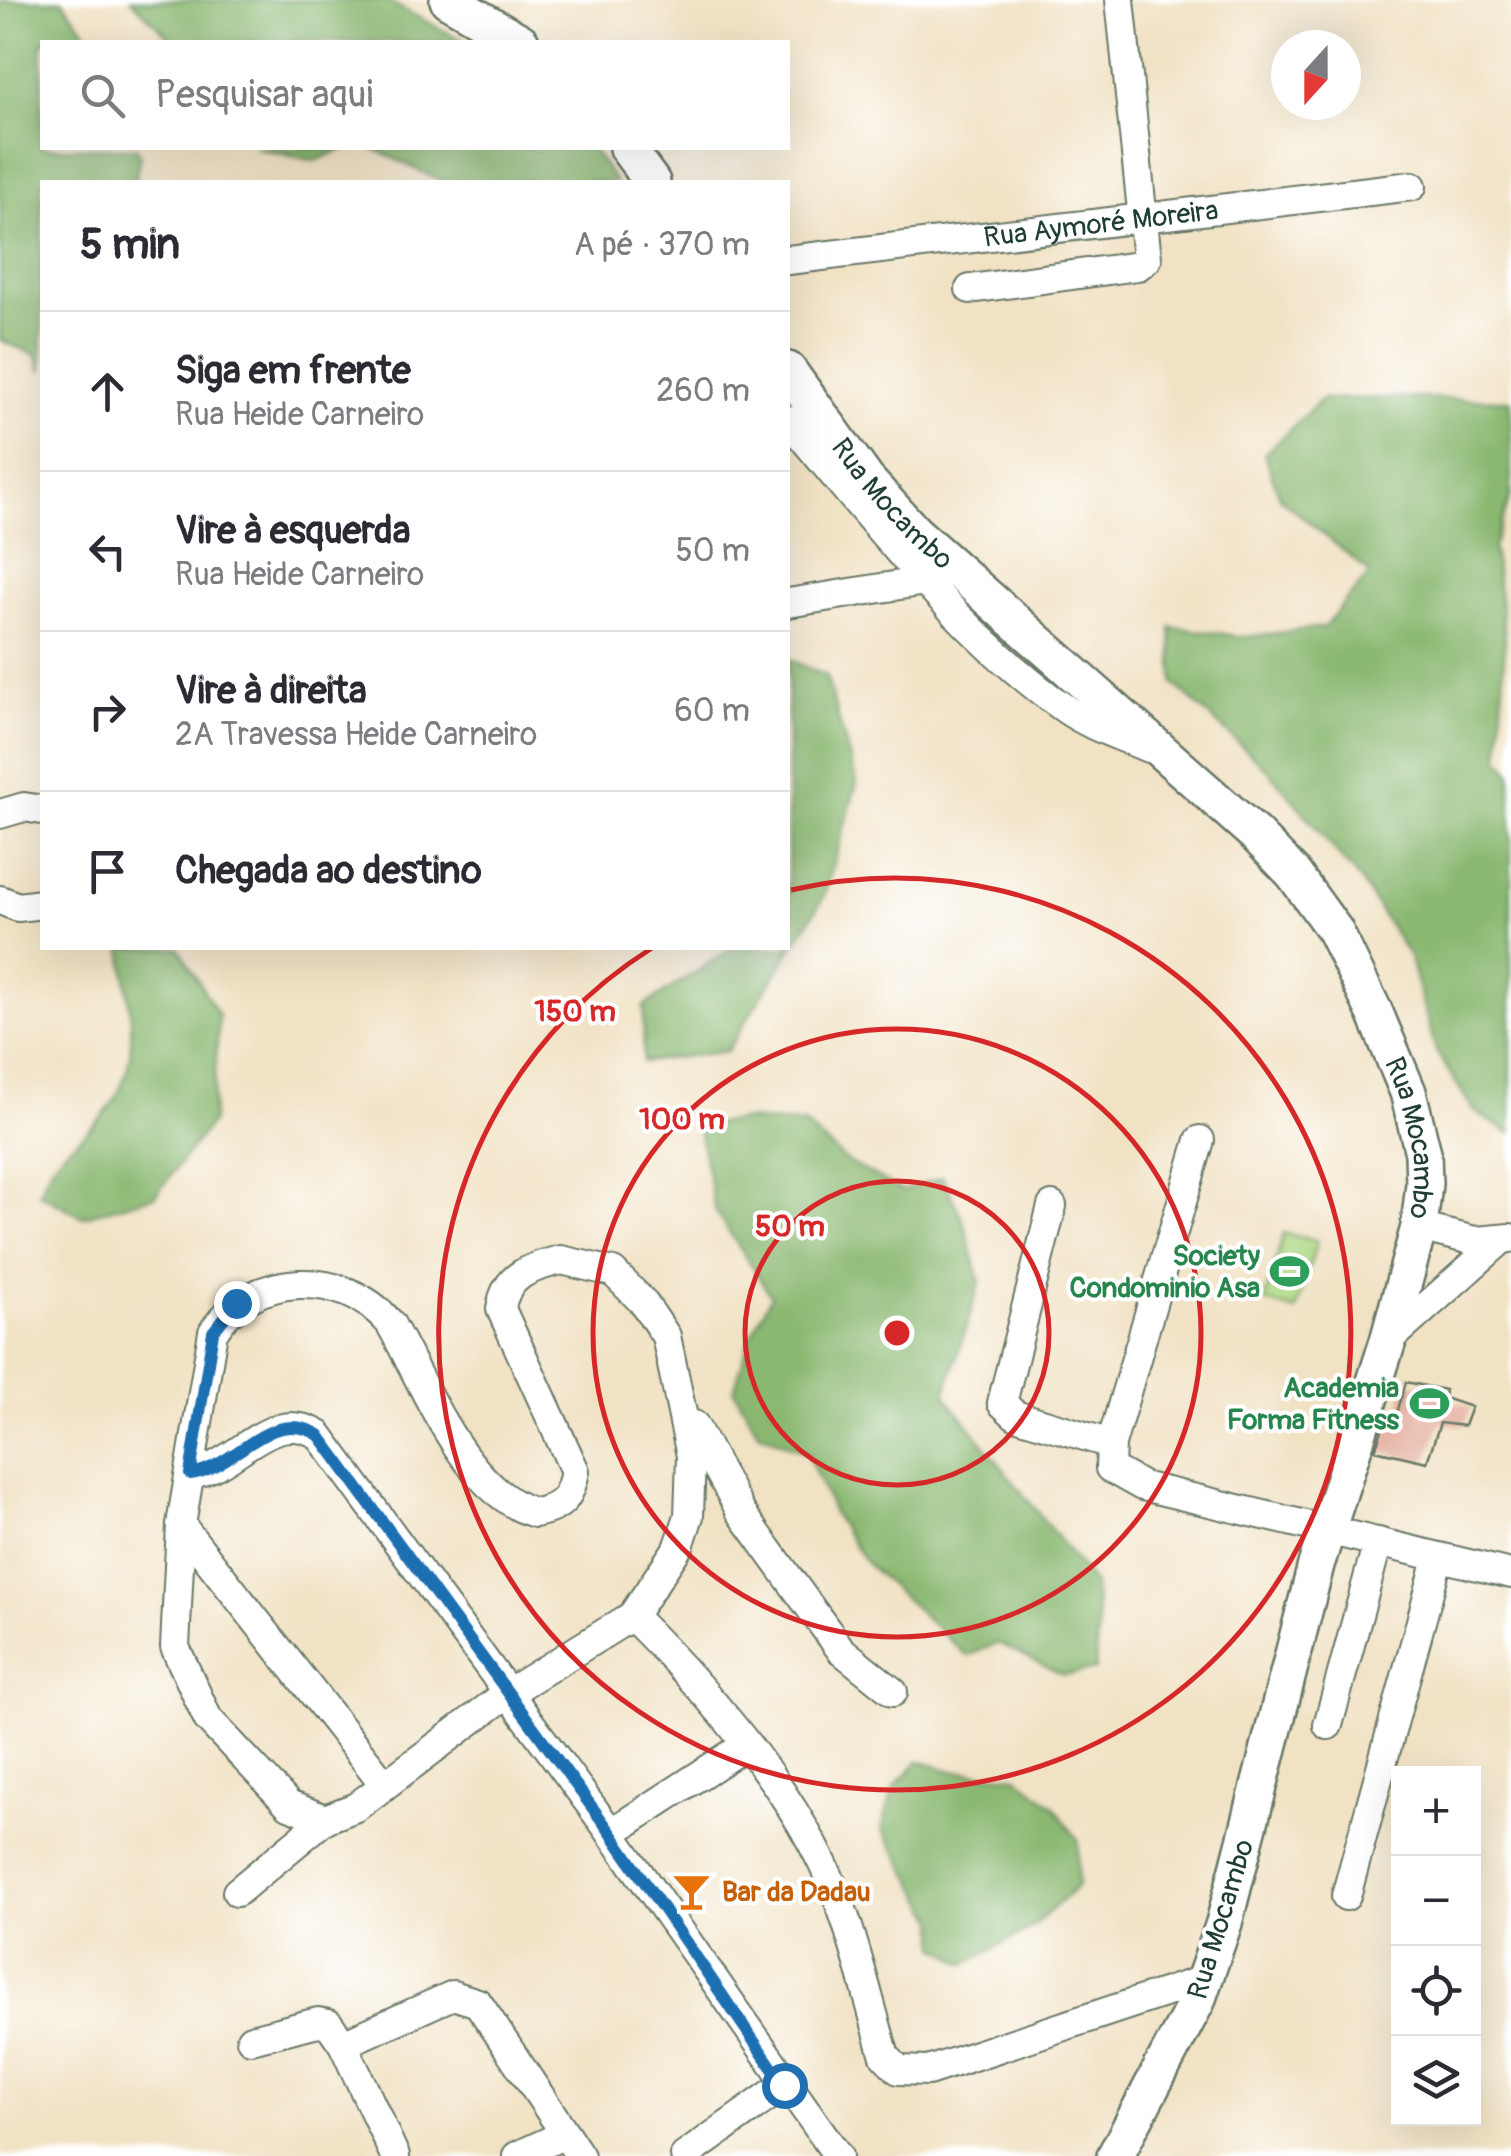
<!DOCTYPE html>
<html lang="pt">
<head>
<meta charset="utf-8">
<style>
	:root { --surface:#fff; --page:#f2f2f3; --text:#2b2b33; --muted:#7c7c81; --line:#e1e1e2 }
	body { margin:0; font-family:Pangolin,sans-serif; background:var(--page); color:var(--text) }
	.controls { position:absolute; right:30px; bottom:30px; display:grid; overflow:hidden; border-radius:0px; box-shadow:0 10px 40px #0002 }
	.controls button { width:90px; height:90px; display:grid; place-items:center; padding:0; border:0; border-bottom:2px solid var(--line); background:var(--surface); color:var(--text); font:50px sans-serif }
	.compass { position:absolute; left:1271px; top:30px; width:90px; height:90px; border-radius:50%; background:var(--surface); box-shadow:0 10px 40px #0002; rotate:201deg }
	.stop { position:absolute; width:30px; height:30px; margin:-22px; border:8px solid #1f6fb2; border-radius:50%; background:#fff }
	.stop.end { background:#1f6fb2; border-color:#fff; box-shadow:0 2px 10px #0008 }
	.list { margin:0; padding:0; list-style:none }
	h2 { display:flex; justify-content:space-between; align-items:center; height:130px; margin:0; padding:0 40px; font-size:42px }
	h2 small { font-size:32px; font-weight:400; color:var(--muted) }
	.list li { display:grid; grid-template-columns:65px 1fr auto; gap:30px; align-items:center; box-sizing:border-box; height:160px; padding:0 40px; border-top:2px solid var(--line) }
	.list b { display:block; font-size:38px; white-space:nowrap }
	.list p { margin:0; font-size:32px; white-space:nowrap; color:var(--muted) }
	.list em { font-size:32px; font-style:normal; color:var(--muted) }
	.icon { flex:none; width:55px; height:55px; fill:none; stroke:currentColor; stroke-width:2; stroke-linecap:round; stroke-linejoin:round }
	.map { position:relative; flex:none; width:1511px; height:2156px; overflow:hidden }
	.search { position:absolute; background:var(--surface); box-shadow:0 10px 40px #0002; left:40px; top:40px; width:750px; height:110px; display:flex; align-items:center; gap:25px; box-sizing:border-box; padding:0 35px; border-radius:0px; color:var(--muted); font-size:38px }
	.panel { position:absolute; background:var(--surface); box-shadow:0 10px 40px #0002; left:40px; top:180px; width:750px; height:770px; border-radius:0px }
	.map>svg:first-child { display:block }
	.green { fill:#add883; stroke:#668a5c; stroke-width:2.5 }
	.forest { fill:#8ab871; stroke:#547a52; stroke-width:2.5 }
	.building { fill:#e6b5a6 }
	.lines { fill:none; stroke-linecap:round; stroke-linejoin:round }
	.minor-casing { stroke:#687766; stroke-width:32 }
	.major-casing { stroke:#687766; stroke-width:40 }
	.minor { stroke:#fff; stroke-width:28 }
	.major { stroke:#fff; stroke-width:35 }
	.route { stroke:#1f6fb2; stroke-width:12 }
	.ring { fill:none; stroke:#d62828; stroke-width:5 }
	.labels { text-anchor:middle; stroke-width:8; stroke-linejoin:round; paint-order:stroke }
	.street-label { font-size:28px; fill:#1f3d34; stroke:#fff }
	.leisure-label { font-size:28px; font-weight:bold; fill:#27864d; stroke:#fff; text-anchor:end }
	.food-label { font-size:28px; font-weight:bold; fill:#c56008; stroke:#fff; text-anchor:start }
	.centre { fill:#d62828; stroke:#fff; stroke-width:5 }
	.ring-label { font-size:30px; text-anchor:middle; font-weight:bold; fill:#d62828; stroke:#fff; stroke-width:8; stroke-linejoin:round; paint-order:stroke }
</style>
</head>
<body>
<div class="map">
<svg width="1511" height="2156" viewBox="0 0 1511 2156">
	<rect width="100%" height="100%" fill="#fff"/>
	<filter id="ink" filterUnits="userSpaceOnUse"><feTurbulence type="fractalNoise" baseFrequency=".01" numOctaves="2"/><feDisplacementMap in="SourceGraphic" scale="20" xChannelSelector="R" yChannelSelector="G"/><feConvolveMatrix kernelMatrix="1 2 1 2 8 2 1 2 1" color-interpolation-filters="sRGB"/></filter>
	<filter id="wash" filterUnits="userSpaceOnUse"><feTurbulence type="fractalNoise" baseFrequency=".0048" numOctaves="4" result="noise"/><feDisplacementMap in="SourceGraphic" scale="40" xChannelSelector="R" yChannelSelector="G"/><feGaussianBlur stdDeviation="2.25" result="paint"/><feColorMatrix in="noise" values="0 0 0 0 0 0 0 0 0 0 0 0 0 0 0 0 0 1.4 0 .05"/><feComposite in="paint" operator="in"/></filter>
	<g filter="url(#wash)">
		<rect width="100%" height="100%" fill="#f1e2c4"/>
		<path class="green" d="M1284 1233 1317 1241 1296 1311 1264 1301Z"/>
		<path class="forest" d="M0 0H62L94 42H42V148H136L140 156 135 182H42V372L36 355 0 340Z
			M131 0H385L466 42H174Z
			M255 148H346L315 161Z
			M372 148H591L616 182H443Z
			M1422 398 1511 400V495L1493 547 1505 636 1500 757 1511 772V1134L1474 1111 1436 1051 1409 956 1362 883 1269 771 1174 684 1171 627 1246 637 1324 627 1370 573 1280 498 1264 454 1322 399Z
			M788 659 826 676 857 783 823 899 727 1051 643 1062 644 1006 732 948H788Z
			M122 948H179L219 1016 212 1121 155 1196 82 1217 39 1193C57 1147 64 1155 96 1123 147 1072 130 1012 122 948Z
			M743 1120 804 1124 845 1160 902 1191 943 1177 964 1223 980 1282 945 1395 1094 1584 1098 1620 1095 1670 1063 1675 998 1643 967 1656 866 1563 834 1515 807 1453 758 1432 734 1390 750 1338 771 1296 715 1210 698 1126Z
			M919 1761 952 1771 1016 1776 1053 1805 1078 1840V1886L1030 1929 965 1964 937 1946V1921L882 1828 894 1788Z"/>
		<g id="blocks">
			<path class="building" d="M1406 1382 1445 1390 1444 1398 1471 1407 1464 1426 1440 1423 1427 1462 1375 1450 1386 1418 1395 1420Z"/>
		</g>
	</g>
	<g filter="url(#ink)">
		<use href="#blocks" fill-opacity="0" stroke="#687766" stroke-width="2.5"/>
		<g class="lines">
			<defs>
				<g id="minor">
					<path id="s1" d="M788 260 1412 186"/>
					<path d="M970 289 1138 266 1147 259 1120 0"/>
					<path d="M788 420C870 517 960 635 1064 708 1089 726 1121 736 1148 748"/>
					<path d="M788 603 925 581"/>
					<path d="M0 814 24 807 42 810"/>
					<path d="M0 900 18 907 42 904"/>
					<path d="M1200 1140 1111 1444 1110 1468 1142 1486 1511 1574"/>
					<path d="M1052 1206 1002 1403 1015 1415 1111 1444"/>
					<path d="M1419 1227 1475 1241 1510 1238"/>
					<path d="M561 1260 613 1272 643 1302 666 1336 691 1456 689 1516 679 1546 632 1616 505 1695 356 1807 325 1819 289 1805 208 1719 175 1647 181 1525 213 1332C252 1271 344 1268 390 1323 424 1383 464 1492 535 1513 562 1508 570 1498 575 1471L501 1309C505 1275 531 1267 561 1260Z"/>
					<path d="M1388 1341 1500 1241"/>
					<path d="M694 1425 741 1512 841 1650 893 1692"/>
					<path d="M190 1474C237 1468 269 1405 319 1435L611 1833 838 2156"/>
					<path d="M181 1525 385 1785"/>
					<path d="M632 1616C714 1698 806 1803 844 1915 860 1961 871 2009 885 2056L899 2070 928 2071 1206 1979"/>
					<path d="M1328 1725 1378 1542"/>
					<path d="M611 1833 746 1745"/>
					<path d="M237 1892 325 1819"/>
					<path d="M1346 1896 1438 1559"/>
					<path d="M251 2039 318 2022 329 2024 343 2044 395 2156"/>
					<path d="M343 2044 453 1995 478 2003 580 2156"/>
					<path d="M517 2156 563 2135"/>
					<path d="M685 2156 784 2085"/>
				</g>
				<g id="major">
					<path d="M448 0 521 42"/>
					<path d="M627 148 652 182"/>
					<path id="s2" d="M788 370 866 479 914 532 1255 834 1293 873 1335 931 1375 1013 1408 1092 1423 1153 1424 1184 1419 1227 1388 1341 1316 1565 1224 1923 1197 2001 1115 2156"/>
				</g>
			</defs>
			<use href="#minor" class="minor-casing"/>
			<use href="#major" class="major-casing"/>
			<use href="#minor" class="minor"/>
			<use href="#major" class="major"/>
		</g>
	</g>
	<g class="lines" filter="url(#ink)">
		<path class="route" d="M236 1303 213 1332 190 1474C237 1468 269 1405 319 1435L611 1833 784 2085"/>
	</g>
	<g class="ring">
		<circle cx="897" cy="1333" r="152"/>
		<circle cx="897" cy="1333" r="304"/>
		<path d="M791 890A456 456 0 1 1 652 948"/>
	</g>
	<defs>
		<symbol id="stadium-bare" viewBox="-9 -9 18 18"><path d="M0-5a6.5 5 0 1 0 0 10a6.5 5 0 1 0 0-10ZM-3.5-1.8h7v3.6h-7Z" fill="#2e9e5b" stroke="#fff" stroke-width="2.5" paint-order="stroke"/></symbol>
		<symbol id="bar-bare" viewBox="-9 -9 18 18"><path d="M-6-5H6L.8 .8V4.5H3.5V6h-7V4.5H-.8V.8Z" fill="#e8710a" stroke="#fff" stroke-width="2.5" paint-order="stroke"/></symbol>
	</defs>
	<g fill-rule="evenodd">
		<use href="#stadium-bare" x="1262" y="1244" width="55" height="55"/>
		<use href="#stadium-bare" x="1402" y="1376" width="55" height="55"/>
		<use href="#bar-bare" x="664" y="1864" width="55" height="55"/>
	</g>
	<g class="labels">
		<g class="street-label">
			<text dy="10" stroke="none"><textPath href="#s1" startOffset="315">Rua Aymoré Moreira</textPath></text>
			<text dy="10" stroke="none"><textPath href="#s2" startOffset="170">Rua Mocambo</textPath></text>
			<text dy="10" stroke="none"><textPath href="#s2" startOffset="1010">Rua Mocambo</textPath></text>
			<text transform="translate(1220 1919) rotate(-73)" y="10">Rua Mocambo</text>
		</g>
		<g class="leisure-label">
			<text x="1260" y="1265">Society<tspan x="1260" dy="32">Condominio Asa</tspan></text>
			<text x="1399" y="1397">Academia<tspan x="1399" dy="32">Forma Fitness</tspan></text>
		</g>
		<g class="food-label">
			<text x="722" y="1901">Bar da Dadau</text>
		</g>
	</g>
	<circle cx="897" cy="1333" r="15" class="centre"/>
	<g class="ring-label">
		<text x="575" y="1021">150 m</text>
		<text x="682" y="1129">100 m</text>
		<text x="790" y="1236">50 m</text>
	</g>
</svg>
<div class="controls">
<button>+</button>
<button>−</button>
<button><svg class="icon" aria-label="locate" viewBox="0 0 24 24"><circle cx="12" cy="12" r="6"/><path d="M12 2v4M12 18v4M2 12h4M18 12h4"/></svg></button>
<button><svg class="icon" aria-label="layers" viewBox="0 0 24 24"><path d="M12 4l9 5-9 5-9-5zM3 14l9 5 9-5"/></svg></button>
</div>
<svg class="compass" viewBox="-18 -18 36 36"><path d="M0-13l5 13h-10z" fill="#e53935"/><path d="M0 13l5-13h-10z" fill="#7c7c81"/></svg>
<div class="stop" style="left:784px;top:2085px"></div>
<div class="stop end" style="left:236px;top:1303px"></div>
<div class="search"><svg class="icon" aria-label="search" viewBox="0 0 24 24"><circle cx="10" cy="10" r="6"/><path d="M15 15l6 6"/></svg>Pesquisar aqui</div>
<section class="panel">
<h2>5 min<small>A pé · 370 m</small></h2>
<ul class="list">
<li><svg class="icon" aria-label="ahead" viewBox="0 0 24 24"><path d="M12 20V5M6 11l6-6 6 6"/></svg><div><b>Siga em frente</b><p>Rua Heide Carneiro</p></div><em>260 m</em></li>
<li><svg class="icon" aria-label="left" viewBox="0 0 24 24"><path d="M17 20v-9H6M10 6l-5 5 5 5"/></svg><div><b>Vire à esquerda</b><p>Rua Heide Carneiro</p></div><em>50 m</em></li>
<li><svg class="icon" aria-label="right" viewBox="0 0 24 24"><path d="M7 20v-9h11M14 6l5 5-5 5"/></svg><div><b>Vire à direita</b><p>2A Travessa Heide Carneiro</p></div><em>60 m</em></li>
<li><svg class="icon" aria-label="arrive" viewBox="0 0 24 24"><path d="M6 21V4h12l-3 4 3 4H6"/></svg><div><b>Chegada ao destino</b></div></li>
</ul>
</section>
</div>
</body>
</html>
